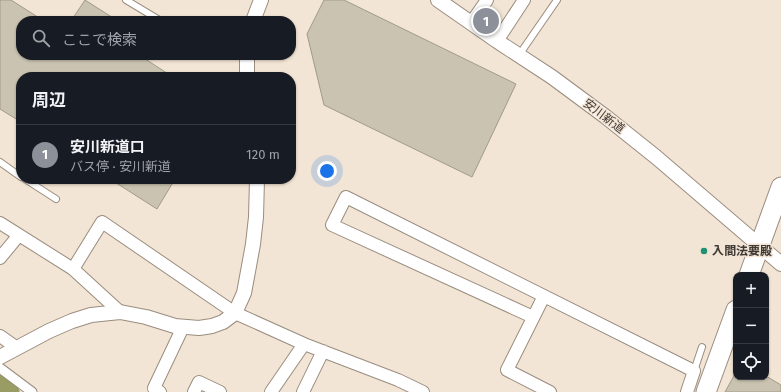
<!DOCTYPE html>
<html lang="ja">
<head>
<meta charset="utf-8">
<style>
	:root { --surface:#171b24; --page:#242831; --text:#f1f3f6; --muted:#9ea1a6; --line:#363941; --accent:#8c9099 }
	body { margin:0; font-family:"Fira Sans","Noto Sans JP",sans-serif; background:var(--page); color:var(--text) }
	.controls { position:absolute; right:12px; bottom:12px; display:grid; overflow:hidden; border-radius:8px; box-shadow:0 1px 3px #0004 }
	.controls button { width:36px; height:36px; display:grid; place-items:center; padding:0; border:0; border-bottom:1px solid var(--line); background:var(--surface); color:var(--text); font:20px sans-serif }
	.you { position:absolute; left:327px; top:171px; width:14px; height:14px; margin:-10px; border:3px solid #fff; border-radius:50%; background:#1a73e8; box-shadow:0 0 0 6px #1a73e833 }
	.badge { display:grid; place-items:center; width:26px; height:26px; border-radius:50%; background:var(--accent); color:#fff; font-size:13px; font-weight:700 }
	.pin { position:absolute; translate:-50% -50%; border:2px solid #fff; box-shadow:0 1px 4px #0006 }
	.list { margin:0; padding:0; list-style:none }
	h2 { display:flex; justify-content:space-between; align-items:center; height:52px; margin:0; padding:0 16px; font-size:17px }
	h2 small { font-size:13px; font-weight:400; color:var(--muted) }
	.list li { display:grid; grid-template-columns:26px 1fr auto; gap:12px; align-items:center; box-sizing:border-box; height:60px; padding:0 16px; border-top:1px solid var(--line) }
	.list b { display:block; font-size:15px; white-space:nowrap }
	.list p { margin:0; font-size:13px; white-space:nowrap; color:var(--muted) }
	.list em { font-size:13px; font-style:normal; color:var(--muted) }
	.icon { flex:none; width:22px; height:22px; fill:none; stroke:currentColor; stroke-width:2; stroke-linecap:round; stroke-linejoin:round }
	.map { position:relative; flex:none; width:781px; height:392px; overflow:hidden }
	.search { position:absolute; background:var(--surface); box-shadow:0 1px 3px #0004; left:16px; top:16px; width:280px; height:44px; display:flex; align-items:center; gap:10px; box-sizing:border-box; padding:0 14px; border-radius:16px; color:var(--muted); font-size:15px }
	.panel { position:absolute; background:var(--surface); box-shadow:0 1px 3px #0004; left:16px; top:72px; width:280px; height:112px; border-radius:16px }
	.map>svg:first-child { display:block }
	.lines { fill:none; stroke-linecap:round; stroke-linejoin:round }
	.river { stroke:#999c63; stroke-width:21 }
	.building { fill:#cac3b1; stroke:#a19b89 }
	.service-casing { stroke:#9a8d7f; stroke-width:8 }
	.pedestrian-casing { stroke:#9a8d7f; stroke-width:11 }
	.minor-casing { stroke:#9a8d7f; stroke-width:14 }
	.tertiary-casing { stroke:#9a8d7f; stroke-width:16 }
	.trunk-casing { stroke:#9a8d7f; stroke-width:21 }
	.service { stroke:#fff; stroke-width:6 }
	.pedestrian { stroke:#fff; stroke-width:9 }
	.minor { stroke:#fff; stroke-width:12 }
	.tertiary { stroke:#fff; stroke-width:14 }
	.trunk { stroke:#fff; stroke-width:19 }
	.poi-dot { fill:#1f9173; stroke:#f3e5d5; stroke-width:1.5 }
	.labels { text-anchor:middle; stroke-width:3; stroke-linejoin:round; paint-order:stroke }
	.street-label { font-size:12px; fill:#3f3933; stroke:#f3e5d5 }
	.poi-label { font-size:12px; font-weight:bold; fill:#3f3933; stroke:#f3e5d5; text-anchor:start }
</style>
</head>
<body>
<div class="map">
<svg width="781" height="392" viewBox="0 0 781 392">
	<rect width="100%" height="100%" fill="#f3e5d5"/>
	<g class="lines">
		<path class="river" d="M0 385 9 392"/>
	</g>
	<path class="building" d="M0 0H11L44 21H21V55H139L173 77H21V122L0 109Z
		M85 0 118 21H71Z
		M324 0H344L516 84 472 177 324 105 307 34Z
		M110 179H175L157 209Z
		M736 372V377H766V376L781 385V392H725Z"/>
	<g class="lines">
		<defs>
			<path id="service" d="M126 0 161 21
				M519 55 557 0
				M0 162 21 177
				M25 179 56 199
				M694 371 702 347"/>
			<path id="pedestrian" d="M0 368 32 392"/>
			<path id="minor" d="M471 23 487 0
				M497 41 524 0
				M0 223 73 269 120 312
				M0 258 19 235
				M73 269 102 222 235 313 304 344 398 380 423 392
				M544 296 507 370 550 392
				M533 317 332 225 346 197 694 371 687 392
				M0 336 17 348
				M160 392 154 388 183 327
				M194 392 199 382 220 392
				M271 392 304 344
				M303 392 323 351"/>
			<path id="tertiary" d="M438 0 497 41 552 77 606 117 656 157 781 264
				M253 21 261 0
				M247 77V55
				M0 357 49 331 72 321 91 315 120 312 146 317 175 326 199 328 212 326 223 322 235 313 244 293 249 266 253 244 256 217 257 179"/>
			<path id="trunk" d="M749 275 781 187
				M706 392 736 310"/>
		</defs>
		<use href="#service" class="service-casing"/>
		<use href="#pedestrian" class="pedestrian-casing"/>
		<use href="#minor" class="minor-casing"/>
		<use href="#tertiary" class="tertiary-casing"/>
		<use href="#trunk" class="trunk-casing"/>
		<use href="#service" class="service"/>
		<use href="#pedestrian" class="pedestrian"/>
		<use href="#minor" class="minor"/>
		<use href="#tertiary" class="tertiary"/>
		<use href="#trunk" class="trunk"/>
	</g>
	<circle class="poi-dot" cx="704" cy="251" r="4"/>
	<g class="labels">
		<g class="street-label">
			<text transform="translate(604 116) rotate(37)" y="4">安川新道</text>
		</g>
		<g class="poi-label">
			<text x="712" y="255">入間法要殿</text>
		</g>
	</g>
</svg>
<div class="controls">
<button>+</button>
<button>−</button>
<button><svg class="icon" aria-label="locate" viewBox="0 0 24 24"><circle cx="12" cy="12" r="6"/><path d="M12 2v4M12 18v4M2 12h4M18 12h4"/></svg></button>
</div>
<div class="you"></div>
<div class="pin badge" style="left:486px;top:21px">1</div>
<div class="search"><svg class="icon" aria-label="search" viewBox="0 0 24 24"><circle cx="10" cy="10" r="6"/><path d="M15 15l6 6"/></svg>ここで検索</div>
<section class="panel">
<h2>周辺<small></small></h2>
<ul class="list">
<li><span class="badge">1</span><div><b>安川新道口</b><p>バス停 · 安川新道</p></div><em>120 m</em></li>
</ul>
</section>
</div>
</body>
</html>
